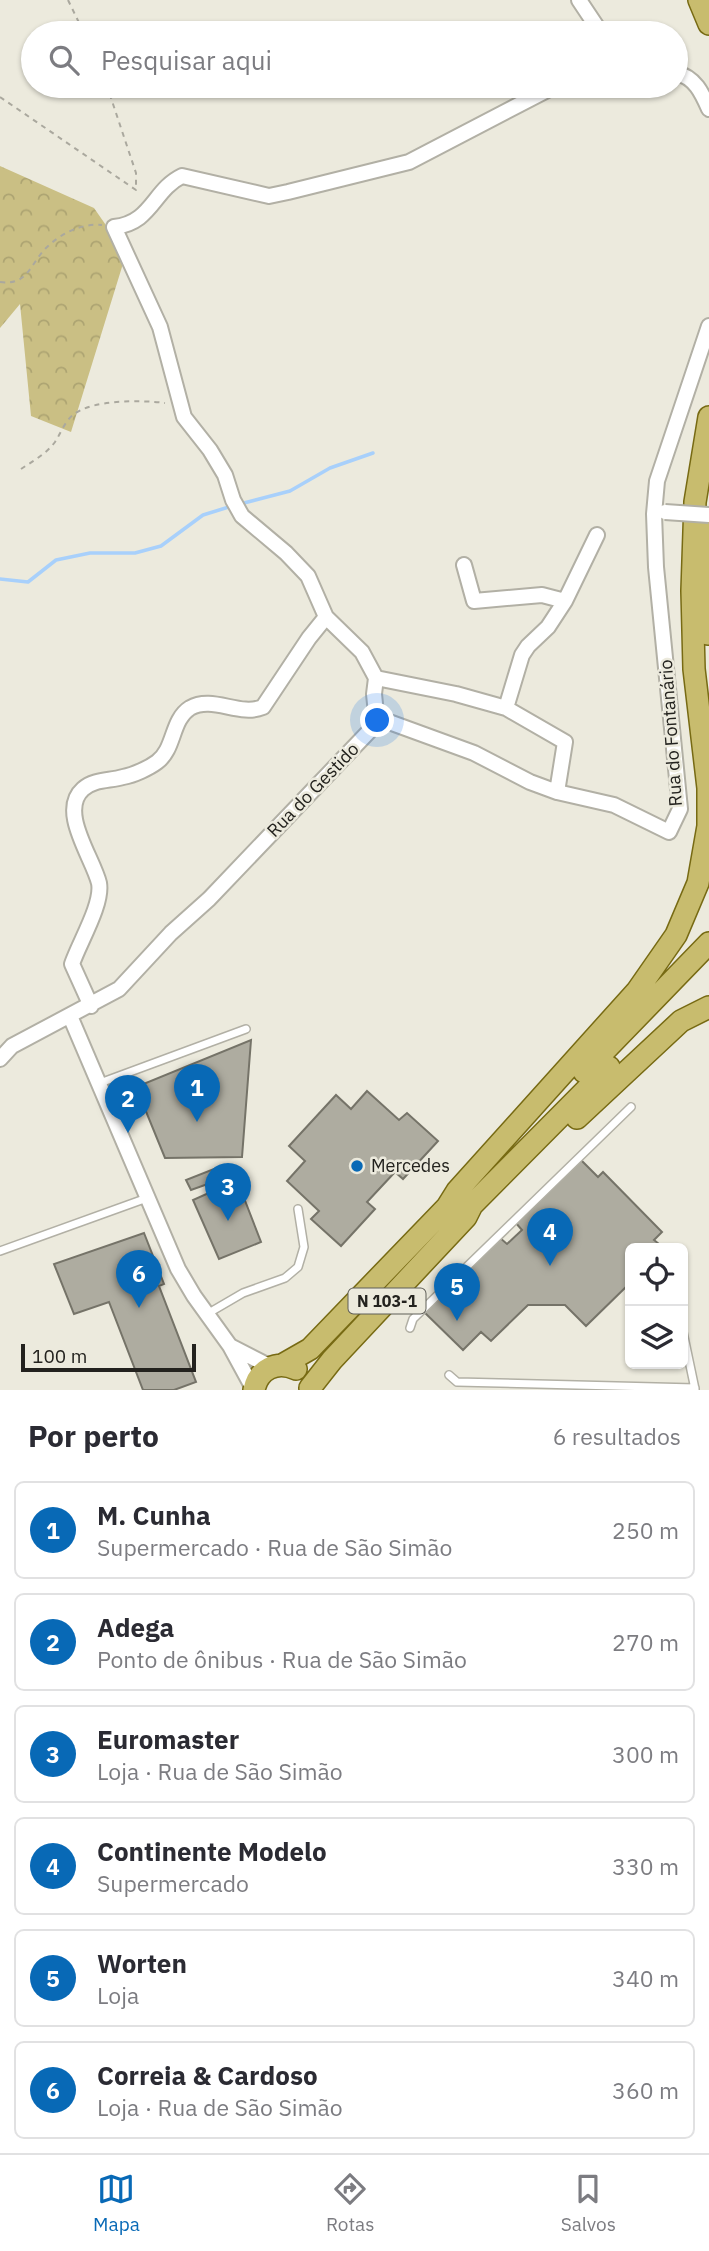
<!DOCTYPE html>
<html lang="pt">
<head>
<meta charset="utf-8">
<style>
	:root { --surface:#fff; --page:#f2f2f3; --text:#2b2b33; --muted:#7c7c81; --line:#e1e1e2; --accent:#0869b6 }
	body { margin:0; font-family:"IBM Plex Sans",sans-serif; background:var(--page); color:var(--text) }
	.controls { position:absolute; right:21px; bottom:21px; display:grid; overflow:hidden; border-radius:10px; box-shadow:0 2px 5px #0004 }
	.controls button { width:63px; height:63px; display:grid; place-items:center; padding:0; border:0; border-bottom:2px solid var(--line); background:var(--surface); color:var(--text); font:35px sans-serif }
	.scale { position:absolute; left:21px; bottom:18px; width:175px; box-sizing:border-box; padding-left:7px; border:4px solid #23221e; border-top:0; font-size:19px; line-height:24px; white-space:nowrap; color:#23221e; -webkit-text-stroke:5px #eceadd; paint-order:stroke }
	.you { position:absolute; left:378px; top:721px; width:24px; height:24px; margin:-18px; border:5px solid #fff; border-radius:50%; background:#1a73e8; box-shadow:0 0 0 10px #1a73e833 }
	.badge { display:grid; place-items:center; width:46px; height:46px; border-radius:50%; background:var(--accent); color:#fff; font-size:23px; font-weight:700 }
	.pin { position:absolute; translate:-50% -58px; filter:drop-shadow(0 2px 4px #0008) }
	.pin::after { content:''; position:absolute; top:37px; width:24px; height:21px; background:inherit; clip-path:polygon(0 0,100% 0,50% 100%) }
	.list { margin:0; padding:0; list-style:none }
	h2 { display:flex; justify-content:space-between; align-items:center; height:91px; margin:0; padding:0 28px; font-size:30px }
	h2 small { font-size:23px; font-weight:400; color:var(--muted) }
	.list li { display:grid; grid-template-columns:46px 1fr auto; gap:21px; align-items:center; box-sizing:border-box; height:98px; margin:0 14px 14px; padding:0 14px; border:2px solid var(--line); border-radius:10px }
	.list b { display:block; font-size:26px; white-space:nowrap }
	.list p { margin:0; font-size:23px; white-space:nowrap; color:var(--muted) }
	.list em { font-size:23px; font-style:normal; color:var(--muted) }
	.icon { flex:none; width:38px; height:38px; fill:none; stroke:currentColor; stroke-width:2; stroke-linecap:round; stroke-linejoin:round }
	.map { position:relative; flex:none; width:709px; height:1390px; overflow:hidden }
	.search { position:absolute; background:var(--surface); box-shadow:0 2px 5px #0004; left:21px; right:21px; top:21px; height:77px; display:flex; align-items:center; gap:18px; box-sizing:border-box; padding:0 24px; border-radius:38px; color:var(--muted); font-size:26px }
	.sheet { height:763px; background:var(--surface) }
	nav { display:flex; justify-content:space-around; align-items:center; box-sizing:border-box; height:98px; border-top:2px solid var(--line); background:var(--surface); font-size:19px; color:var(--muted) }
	nav a { display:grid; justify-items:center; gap:4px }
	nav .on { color:var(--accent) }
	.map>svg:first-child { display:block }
	.forest { fill:url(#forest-crowns) }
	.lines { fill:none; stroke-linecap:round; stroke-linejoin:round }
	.stream { stroke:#a8d0fb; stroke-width:3.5 }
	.building { fill:#aeaca0; stroke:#757368; stroke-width:2 }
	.service-casing { stroke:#b2b0a5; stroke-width:10 }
	.minor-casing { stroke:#b2b0a5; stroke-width:18 }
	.primary-casing { stroke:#776a13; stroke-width:24 }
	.path { stroke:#aaa89e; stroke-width:2; stroke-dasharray:5 5; stroke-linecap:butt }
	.service { stroke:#fff; stroke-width:7 }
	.minor { stroke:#fff; stroke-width:14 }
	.primary { stroke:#c8bc6e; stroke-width:21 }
	.minor-bridge-casing { stroke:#b2b0a5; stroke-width:18; stroke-linecap:butt }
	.minor-bridge { stroke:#fff; stroke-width:14 }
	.poi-dot { fill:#0869b6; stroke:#eceadd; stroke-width:2.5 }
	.labels { text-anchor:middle; stroke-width:5; stroke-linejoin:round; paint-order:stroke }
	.shield { fill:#eceadd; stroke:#5f5e57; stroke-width:2 }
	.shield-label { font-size:16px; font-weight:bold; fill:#23221e }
	.street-label { font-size:18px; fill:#23221e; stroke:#eceadd }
	.poi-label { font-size:18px; fill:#23221e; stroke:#eceadd; text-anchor:start }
</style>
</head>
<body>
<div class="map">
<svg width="709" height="1390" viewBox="0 0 709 1390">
	<defs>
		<pattern id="forest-crowns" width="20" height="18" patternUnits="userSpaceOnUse" patternTransform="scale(1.75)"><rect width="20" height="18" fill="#cabf84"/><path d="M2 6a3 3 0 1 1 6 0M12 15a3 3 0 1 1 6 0" fill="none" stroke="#ada472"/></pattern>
	</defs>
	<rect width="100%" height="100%" fill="#eceadd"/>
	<path class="forest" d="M0 166 94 208 126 254 71 432 31 416 20 304 0 328Z"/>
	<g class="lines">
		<path class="stream" d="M240 504 290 491 330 468 373 453
			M0 579 28 582 56 560 90 553H135L161 546 203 515 232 506"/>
	</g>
	<path class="building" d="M251 1040 242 1157 165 1158 136 1087Z
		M367 1091 399 1120 407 1113 438 1141 403 1179 395 1172 367 1202 375 1209 341 1246 311 1219 319 1211 287 1181 305 1161 289 1146 336 1095 351 1109Z
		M579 1158 598 1177 603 1172 662 1232 654 1240 659 1244 655 1248H630V1283L586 1326 565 1305H528L491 1341 481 1332 463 1350 422 1310 499 1237 507 1244 522 1230 515 1222Z
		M224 1165 231 1182 237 1180 261 1242 219 1259 193 1200 220 1188 216 1181 191 1190 186 1180Z
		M144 1233 164 1284 159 1286 196 1382 174 1390H143L109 1302 74 1314 54 1264Z"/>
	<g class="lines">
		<defs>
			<path id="service" d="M100 1083 246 1029
				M0 1251 147 1198
				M207 1314 243 1293 285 1278 298 1267 304 1247 298 1209
				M410 1328 413 1319 631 1107
				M683 1332 695 1389
				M449 1375 457 1382 695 1388"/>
			<path id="minor" d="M579 0 601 33
				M676 73C695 77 702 93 709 109
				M464 565 474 601 542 595 565 601
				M376 678 456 694 506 708 565 742 557 792
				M506 708 522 655 528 646 548 627 565 601 597 535
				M377 723 389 722 474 753 530 782 557 792 614 805 669 832 680 809 656 567 654 514 657 481 709 326
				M91 1006 72 964C79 943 103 904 99 883 93 858 58 811 83 789 94 779 110 781 123 777 134 775 149 768 157 762 175 749 171 720 190 708 213 695 239 717 263 707L309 638 326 617
				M70 1016 178 1269 194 1296 230 1346 254 1390
				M0 1059 12 1046 119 989 171 933 209 899 377 723 374 694 376 678 362 652 326 617 308 576 286 553 242 516 233 500 225 475 210 450 184 417 160 327 114 227C152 223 153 190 182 176L269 196 288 192 409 162 555 86
				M230 1346 271 1367"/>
			<path id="primary" d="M699 0 709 24
				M708 634 709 530
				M584 1072 709 943
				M577 1118 681 1021 709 1007
				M447 1207 457 1191 637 991 676 935 698 883 708 826V788L694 669 692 591 695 502 709 417
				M282 1365 310 1349 447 1207 458 1200
				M310 1388 332 1360 466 1217 472 1205 609 1067
				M254 1390C258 1369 277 1360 296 1369"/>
		</defs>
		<use href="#service" class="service-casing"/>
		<use href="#minor" class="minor-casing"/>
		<use href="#primary" class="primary-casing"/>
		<path class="path" d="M68 0 84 33
			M0 97 136 190V173L107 86
			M0 282C28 286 30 264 46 248 61 233 82 223 102 225
			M21 469C33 461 46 454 55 442 61 433 65 421 73 415 92 399 142 400 165 403"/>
		<use href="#service" class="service"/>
		<use href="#minor" class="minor"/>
		<use href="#primary" class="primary"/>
		<defs>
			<path id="minor-bridge" d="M665 512 709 515"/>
		</defs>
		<use href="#minor-bridge" class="minor-bridge-casing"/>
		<use href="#minor-bridge" class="minor-bridge"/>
	</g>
	<circle class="poi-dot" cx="357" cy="1166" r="7"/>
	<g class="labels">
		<rect class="shield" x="348.5" y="1288.5" width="77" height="25" rx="5"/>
		<g class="shield-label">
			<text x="387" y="1307">N 103-1</text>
		</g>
		<g class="street-label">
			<text transform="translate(671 733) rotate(-94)" y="6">Rua do Fontanário</text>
			<text transform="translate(313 790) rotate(-46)" y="6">Rua do Gestido</text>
		</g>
		<g class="poi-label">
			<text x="371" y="1172">Mercedes</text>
		</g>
	</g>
</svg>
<div class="controls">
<button><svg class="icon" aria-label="locate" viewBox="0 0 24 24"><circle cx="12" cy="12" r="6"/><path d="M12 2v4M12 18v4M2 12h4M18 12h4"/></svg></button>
<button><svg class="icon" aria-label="layers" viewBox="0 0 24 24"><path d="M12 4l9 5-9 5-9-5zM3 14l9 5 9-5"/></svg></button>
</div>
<div class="scale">100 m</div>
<div class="you"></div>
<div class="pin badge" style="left:197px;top:1122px">1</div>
<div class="pin badge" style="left:128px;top:1133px">2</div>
<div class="pin badge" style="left:228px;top:1221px">3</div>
<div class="pin badge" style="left:550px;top:1266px">4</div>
<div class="pin badge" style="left:457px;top:1321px">5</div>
<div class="pin badge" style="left:139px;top:1308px">6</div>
<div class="search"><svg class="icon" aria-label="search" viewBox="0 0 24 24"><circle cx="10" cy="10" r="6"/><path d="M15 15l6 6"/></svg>Pesquisar aqui</div>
</div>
<section class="sheet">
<h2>Por perto<small>6 resultados</small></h2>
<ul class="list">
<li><span class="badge">1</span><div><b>M. Cunha</b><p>Supermercado · Rua de São Simão</p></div><em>250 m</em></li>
<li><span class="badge">2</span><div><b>Adega</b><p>Ponto de ônibus · Rua de São Simão</p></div><em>270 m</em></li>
<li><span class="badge">3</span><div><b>Euromaster</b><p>Loja · Rua de São Simão</p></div><em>300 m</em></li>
<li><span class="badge">4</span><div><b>Continente Modelo</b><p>Supermercado</p></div><em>330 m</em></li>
<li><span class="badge">5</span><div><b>Worten</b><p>Loja</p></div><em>340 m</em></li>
<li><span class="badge">6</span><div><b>Correia &amp; Cardoso</b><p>Loja · Rua de São Simão</p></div><em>360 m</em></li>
</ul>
</section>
<nav>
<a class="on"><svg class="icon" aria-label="map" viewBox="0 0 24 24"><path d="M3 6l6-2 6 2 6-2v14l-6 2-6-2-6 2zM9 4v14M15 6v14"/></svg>Mapa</a>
<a><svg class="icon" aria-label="directions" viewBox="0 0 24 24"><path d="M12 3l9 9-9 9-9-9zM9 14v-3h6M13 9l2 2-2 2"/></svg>Rotas</a>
<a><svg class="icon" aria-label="saved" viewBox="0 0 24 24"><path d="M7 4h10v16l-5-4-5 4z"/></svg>Salvos</a>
</nav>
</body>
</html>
